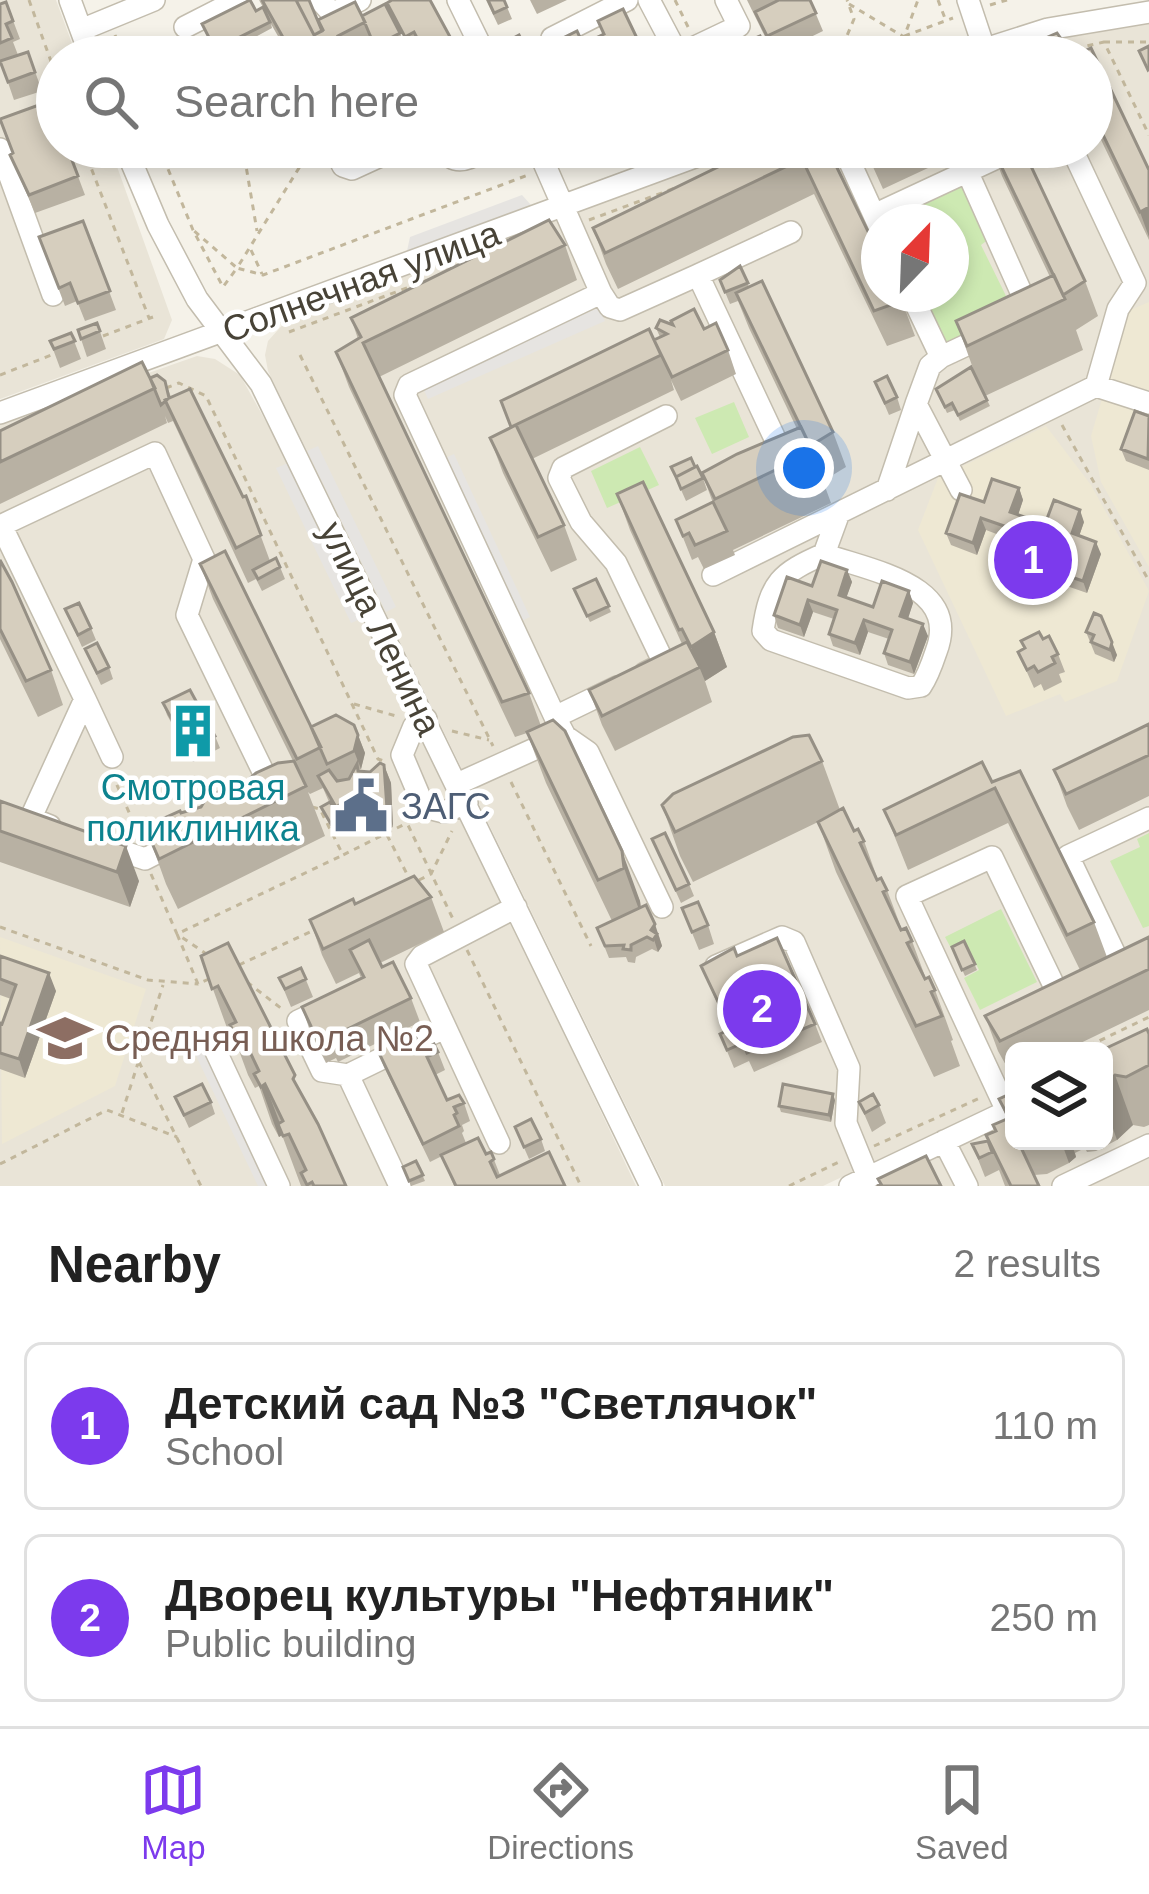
<!DOCTYPE html>
<html lang="en">
<head>
<meta charset="utf-8">
<style>
	:root { --surface:#fff; --page:#f6f6f6; --text:#222; --muted:#767676; --line:#e0e0e0; --accent:#7c3aed }
	body { margin:0; font-family:Arial,sans-serif; background:var(--page); color:var(--text) }
	.controls { position:absolute; right:36px; bottom:36px; display:grid; overflow:hidden; border-radius:18px; box-shadow:0 6px 18px #0003 }
	.controls button { width:108px; height:108px; display:grid; place-items:center; padding:0; border:0; border-bottom:3px solid var(--line); background:var(--surface); color:var(--text); font:60px sans-serif }
	.compass { position:absolute; left:861px; top:204px; width:108px; height:108px; border-radius:50%; background:var(--surface); box-shadow:0 6px 18px #0003; rotate:23deg }
	.you { position:absolute; left:804px; top:468px; width:42px; height:42px; margin:-30px; border:9px solid #fff; border-radius:50%; background:#1a73e8; box-shadow:0 0 0 18px #1a73e833 }
	.badge { display:grid; place-items:center; width:78px; height:78px; border-radius:50%; background:var(--accent); color:#fff; font-size:39px; font-weight:700 }
	.pin { position:absolute; translate:-50% -50%; border:6px solid #fff; box-shadow:0 3px 12px #0006 }
	.list { margin:0; padding:0; list-style:none }
	h2 { display:flex; justify-content:space-between; align-items:center; height:156px; margin:0; padding:0 48px; font-size:51px }
	h2 small { font-size:39px; font-weight:400; color:var(--muted) }
	.list li { display:grid; grid-template-columns:78px 1fr auto; gap:36px; align-items:center; box-sizing:border-box; height:168px; margin:0 24px 24px; padding:0 24px; border:3px solid var(--line); border-radius:18px }
	.list b { display:block; font-size:45px; white-space:nowrap }
	.list p { margin:0; font-size:39px; white-space:nowrap; color:var(--muted) }
	.list em { font-size:39px; font-style:normal; color:var(--muted) }
	.icon { flex:none; width:66px; height:66px; fill:none; stroke:currentColor; stroke-width:2; stroke-linecap:round; stroke-linejoin:round }
	.map { position:relative; flex:none; width:1149px; height:1186px; overflow:hidden }
	.search { position:absolute; background:var(--surface); box-shadow:0 6px 18px #0003; left:36px; right:36px; top:36px; height:132px; display:flex; align-items:center; gap:30px; box-sizing:border-box; padding:0 42px; border-radius:66px; color:var(--muted); font-size:45px }
	.sheet { height:540px; background:var(--surface) }
	nav { display:flex; justify-content:space-around; align-items:center; box-sizing:border-box; height:168px; border-top:3px solid var(--line); background:var(--surface); font-size:33px; color:var(--muted) }
	nav a { display:grid; justify-items:center; gap:6px }
	nav .on { color:var(--accent) }
	.map>svg:first-child { display:block }
	.residential { fill:#e9e4d7; fill-rule:evenodd }
	.education { fill:#eee8d3 }
	.green { fill:#cde9b2 }
	.parking { fill:#e6e4e1 }
	.lines { fill:none; stroke-linecap:round; stroke-linejoin:round }
	.minor-casing { stroke:#c3bdae; stroke-width:24 }
	.path { stroke:#c2b79c; stroke-width:3; stroke-dasharray:6 6; stroke-linecap:butt }
	.minor { stroke:#fff; stroke-width:21 }
	.wall { fill:#b8b1a3 }
	.shaded-wall { fill:#969085 }
	.building { fill:#d6cebe; stroke:#969085; stroke-width:3 }
	.labels { text-anchor:middle; stroke-width:9; stroke-linejoin:round; paint-order:stroke }
	.street-label { font-size:36px; fill:#484337; stroke:#fff }
	.culture-label { font-size:36px; fill:#0d838f; stroke:#fff }
	.service-label { font-size:36px; fill:#4e5e75; stroke:#fff; text-anchor:start }
	.education-label { font-size:36px; fill:#785e54; stroke:#fff; text-anchor:start }
</style>
</head>
<body>
<div class="map">
<svg width="1149" height="1186" viewBox="0 0 1149 1186">
	<rect width="100%" height="100%" fill="#f5f2e9"/>
	<path class="residential" d="M0 0H56L77 57H57V147H110L172 320 164 339 0 399Z
		M1149 22V1031L1104 1053 1014 1051V1095L823 1186H665L268 371 265 355 268 341 287 320 752 147H1092V57H994L1052 38ZM879 222H951V294H879Z
		M197 356 215 359 240 375 274 436 467 828 636 1186H0V425Z
		M1149 1055V1186H874L1014 1119V1141H1104Z"/>
	<path class="education" d="M1149 302V567L1101 482 1091 436 1128 311Z
		M1046 426 1091 485 1149 591 1117 681 1065 702 1060 694 1006 716 918 530 938 478Z
		M0 937 146 989 115 1086 2 1144Z"/>
	<path class="green" d="M955 186 965 187 989 239 981 245 1007 298 997 315 948 345 922 294H951V222H900L899 215Z
		M734 402 749 437 712 454 695 418Z
		M640 447 659 485 607 508 591 471Z
		M1149 833V926L1143 928 1110 861 1140 847 1137 839Z
		M1001 909 1037 982 980 1010 964 978 979 970 967 946 953 952 945 937Z"/>
	<path class="parking" d="M522 195 531 205 407 251 410 237Z
		M598 308 605 321 428 399 422 386Z
		M318 446 396 607 386 612 307 451Z
		M454 454 530 617 519 622 443 459Z
		M288 463 363 618 351 623 276 468Z
		M198 1037 269 1186H258L189 1041Z"/>
	<g class="lines">
		<defs>
			<path id="minor" d="M70 0 91 57
				M320 0 330 11H338L360 0
				M458 0 486 57
				M649 0 679 57
				M968 0 984 48
				M185 27 238 0
				M81 30 154 0
				M552 38 627 0
				M678 55 739 26 726 0
				M960 57 1048 29 1149 12
				M125 147 158 225 197 299 261 384 651 1186
				M333 147 343 166 352 169 400 147
				M440 147C458 170 469 157 492 147
				M537 147 601 293 409 385 405 395 555 717 565 736 588 752 662 907
				M843 147 879 226
				M1071 147 1135 283 1118 309 1096 386
				M0 149 53 295
				M967 171 1030 312
				M874 215 1020 147
				M698 275 791 232
				M601 293 610 307 620 310 698 275 786 462
				M911 294 941 357 988 335
				M941 357 930 366 916 404 961 490
				M0 413 722 147
				M887 490 916 404
				M1 525 85 699 33 813 35 820 50 826
				M0 526 155 453 204 559 187 615 273 792
				M824 554C870 571 962 584 936 652 932 664 928 676 921 686L908 688 771 640 763 631C770 582 781 573 824 554L839 513
				M713 575 1096 386 1149 403
				M645 673 659 666 662 659 616 563 581 522 559 478 563 468 666 416
				M85 699 112 757
				M555 717 617 687
				M426 719 414 726 402 755 424 807 444 812 467 803
				M457 784 559 738
				M107 846 145 859 178 842
				M716 966 782 937 794 942 849 1068 846 1123 868 1177
				M1121 967 1068 856 1149 818
				M328 1007 298 1021 322 1071 348 1075
				M211 1041 279 1186
				M1007 1111 907 896 992 857 1059 996
				M944 1141 967 1186
				M499 1143 416 964 422 956 516 907
				M400 1186 348 1075 444 1028
				M850 1186 1014 1108
				M1063 1186 1149 1145"/>
		</defs>
		<use href="#minor" class="minor-casing"/>
		<path class="path" d="M29 0 57 78
			M675 0 690 31
			M938 0 946 21
			M849 4 904 37 918 0
			M990 5 1007 0
			M115 35 124 57
			M187 42 194 57
			M1104 42H1149
			M1064 51 1104 42 1149 135
			M838 57 854 19 847 0
			M848 57 953 18
			M83 147 149 318
			M159 147 193 230 223 287 237 268 193 230
			M237 147 246 166 257 231
			M312 147 237 268 263 275 528 175
			M565 161 603 147
			M589 220 675 188
			M251 250 262 274
			M289 332 428 280
			M103 336 153 317
			M300 355 493 746
			M0 375 54 354
			M166 388 179 383 206 396 378 759 384 761
			M1062 425 1149 581
			M354 704 396 716
			M452 731 489 740
			M112 774 140 837
			M511 782 591 946
			M312 807 320 809 343 855 405 824
			M409 814 407 823 453 919
			M387 835 410 880
			M151 874 177 934 205 953
			M419 880 431 874 452 831
			M0 927 148 980 198 984
			M467 950 581 1186
			M239 965 312 931
			M209 979 198 984 177 934 343 855
			M247 982 282 1009
			M1078 1051 1149 1017
			M139 1062 201 1186
			M122 1113 163 985
			M874 1146 980 1098
			M0 1164 107 1110 177 1137
			M789 1186 843 1160"/>
		<use href="#minor" class="minor"/>
	</g>
	<path class="wall" d="M259 0 319 20 362 16 400 33 402 39 367 57H290L271 24 272 28 218 57 256 11 264 9Z
		M486 0H504L512 19 498 25Z
		M530 0H567L537 14Z
		M747 0H810L823 31 774 55Z
		M6 2 20 39 13 42 18 55 28 52 42 91 14 100 2 65H0V4Z
		M387 3 461 57H426L416 38 407 43Z
		M760 36 768 55 763 57H750L744 43Z
		M1092 57 1149 170V240L1092 121Z
		M67 147 85 195 35 213 10 155Z
		M356 147H384L362 159Z
		M864 147H973L883 189Z
		M991 147 1085 281 1098 316 1076 330 1083 350 985 396 990 406 960 421 955 410 947 413 936 389 974 371 956 321 1050 277 1002 176Z
		M806 157 902 301 915 336 887 346 814 194 618 289 606 264 593 228Z
		M83 221 116 310 85 321 77 301 65 306 39 237Z
		M565 245 577 280 379 377 529 693 541 726 553 720 640 901 641 908 659 936 662 946 658 952 652 949 636 957 635 963 628 962 626 957 609 958 597 928 612 921 546 783 527 733 515 737 349 387 336 352 358 339 351 318Z
		M740 266 749 287 833 432 846 467 823 481 831 503 733 550 735 555 704 569 698 557 692 560 676 520 713 503 702 473 797 429 749 328 738 301 730 304 720 280Z
		M97 323 106 349 87 357 78 330Z
		M672 324 704 329 728 350 736 374 681 401 671 380 674 390 532 459 564 525 577 560 551 572 503 473 490 438 510 428 660 337 656 328Z
		M71 333 81 359 60 368 50 341Z
		M150 378 165 381 171 397 243 497 246 496 270 561 280 567 285 579 262 591 256 579 248 583 173 421 168 423 165 416 167 423 0 504V431Z
		M875 382 897 397 901 410 889 415Z
		M1149 416V470L1126 461 1121 449Z
		M671 467H695L703 478 707 490 686 501Z
		M1019 488 1023 500 1018 515 1045 524 1084 522 1079 536 1101 554 1087 593 1061 584 1056 572 1062 557 1041 549 1032 574 1006 565 1002 552 1007 538 986 530 977 555 951 545 946 533 984 502Z
		M617 494 714 632 727 667 705 681 712 702 615 751 602 725 589 690 682 644 630 530Z
		M0 560 51 670 63 705 38 717 0 639Z
		M200 564 311 727 358 735 365 753 361 769 359 770 370 772 384 765 391 783 393 827 385 831 368 823 361 828 347 823 333 831 321 807 329 802 323 788 310 794 308 792 325 836 178 909 166 884 148 834 181 813 201 807 293 761 213 599Z
		M847 570 852 582 846 598 873 607 909 591 913 603 908 618 928 636 914 674 888 665 884 653 889 639 868 632 860 655 833 646 829 634 834 619 813 612 804 637 778 628 774 615 812 586Z
		M596 579 611 612 590 622 574 589Z
		M65 609 91 628 96 640 82 647Z
		M1094 613 1117 655 1114 662 1095 654 1086 632Z
		M1043 639 1058 654 1065 672 1059 674 1062 682 1044 691 1041 684 1034 688 1018 652 1024 649 1021 641Z
		M85 649 109 667 113 679 101 685Z
		M163 703 215 736 220 748 193 762 167 715Z
		M1149 724V796L1079 830 1067 806 1054 770Z
		M822 761 840 810 854 831 864 841 878 880 887 890 902 930 912 941 926 979 935 990 953 1040 951 1041 960 1066 934 1077 836 872 818 822 693 882 680 856 662 805Z
		M992 782 1094 922 1107 957 1080 970 1008 823 908 870 884 810Z
		M0 801 139 881 130 907 0 862Z
		M652 839 689 884 694 896 681 903Z
		M431 897 444 932 380 963 411 998 420 1022 338 1062 336 1058 326 1063 310 1031 302 1007 361 978 359 973 336 984 322 955 310 920 355 904Z
		M682 908 708 925 714 944 699 950Z
		M1149 937V1010L1064 1051H1014V1075L1012 1076 998 1051 985 1016Z
		M964 941 977 970 965 976 952 947Z
		M0 956 56 991 25 1078 0 1069V1023L2 1024 11 999 0 995Z
		M201 956 302 1096 346 1186H301L282 1135 279 1137 272 1124 259 1086 255 1088 248 1075 234 1037 231 1039Z
		M737 956 815 1024 822 1042 754 1072 749 1061 734 1068 720 1034 729 1030 701 966Z
		M301 968 313 997 291 1007 279 978Z
		M1149 1034V1125L1144 1127 1133 1125 1117 1140 1096 1151 1087 1152 1085 1148 1075 1153 1076 1157 1069 1163 1047 1174 1034 1175 1039 1186H1005L999 1170 985 1177 972 1144 988 1141 1007 1119 999 1099 1014 1092V1141H1104V1051Z
		M377 1049 438 1052 445 1070 435 1075 447 1100 464 1103 470 1121 462 1125 464 1131 462 1133 466 1143 486 1154 491 1152 500 1175 565 1186H454L442 1156 430 1162 384 1067Z
		M175 1097 211 1102 215 1114 189 1128Z
		M835 1100 831 1122 781 1112 779 1106Z
		M859 1102 879 1105 886 1123 872 1132Z
		M515 1127 541 1139 545 1151 529 1159Z
		M416 1161 425 1181 411 1186 403 1167Z"/>
	<path class="shaded-wall" d="M1149 207V237L1140 212Z
		M1019 488 1023 500 1015 524 1010 512Z
		M1080 510 1084 522 1076 545 1072 533Z
		M981 518 986 530 977 555 973 543Z
		M1037 537 1041 549 1032 574 1028 562Z
		M1096 542 1101 554 1087 593 1083 581Z
		M847 570 852 582 843 607 839 595Z
		M909 591 913 603 905 628 900 616Z
		M808 600 813 612 804 637 800 625Z
		M864 620 868 632 860 655 855 643Z
		M923 624 928 636 914 674 910 662Z
		M714 632 727 667 705 681 691 647Z
		M1112 642 1117 655 1114 662 1110 650Z
		M358 735 365 753 361 769 354 751Z
		M384 765 391 783 393 827 387 809Z
		M361 805 368 823 361 828 355 809Z
		M126 846 139 881 130 907 117 872Z
		M622 851 640 901 642 918 624 868Z
		M655 924 662 946 658 952 651 930Z
		M49 973 56 991 25 1078 19 1059Z
		M1115 1075 1133 1125 1117 1140 1104 1103V1085Z
		M265 1084 284 1134 279 1137 261 1087Z
		M833 1094 835 1100 831 1122 829 1115Z
		M1061 1141H1071L1076 1157 1069 1163Z"/>
	<path class="building" d="M250 0 256 11 263 7 270 22 240 37 250 57H219L202 24Z
		M262 0H296L314 35 323 30 318 20 355 2 365 22 338 36 344 48 351 45 357 57H294Z
		M296 0H309L322 31 314 35Z
		M392 0H430L461 57H427L414 32 405 37 387 3Z
		M488 0H504L507 7 494 13Z
		M779 0H810L816 13 767 36 755 12Z
		M6 2 13 21 6 24 12 38 0 43V4Z
		M385 4 400 33 363 52 366 57H357L353 50 372 40 362 16Z
		M623 9 646 57H557L551 44 577 31 583 44 604 34 598 21Z
		M1057 33 1064 43 1071 57H1002Z
		M519 35 530 57H515L508 41Z
		M760 36 766 49 750 56 744 43Z
		M1149 46V69L1148 70 1139 51Z
		M1091 48 1149 170V207L1140 212 1092 112V57H1072Z
		M28 52 35 72 8 82 0 61Z
		M50 101 57 120V147H67L78 176 29 195 10 155 13 153 0 119Z
		M759 147H802L806 157 605 253 593 228Z
		M827 147 879 254V294H898L902 301 874 311 802 159Z
		M867 147H884L870 154Z
		M992 147H1022L1085 281 1063 295Z
		M549 220 565 245 363 343 529 693 502 702 336 352 361 337 351 318Z
		M83 221 110 291 78 303 70 283 59 288 39 237Z
		M740 266 748 283 725 292 720 280Z
		M1054 275 1065 299 967 346 956 321Z
		M762 281 833 432 810 446 736 293Z
		M694 309 704 329 716 323 728 350 672 377 654 340 667 334 656 328 660 320 673 325 671 321Z
		M97 323 100 331 81 339 78 330Z
		M649 329 661 355 511 427 501 401Z
		M71 333 75 341 54 349 50 341Z
		M142 362 155 388 0 462V431Z
		M971 367 987 400 958 415 952 403 945 407 936 389Z
		M157 375 165 381 169 398 161 405 150 378Z
		M887 376 897 397 885 403 875 382Z
		M190 389 243 497 246 496 261 535 236 548 165 400Z
		M1135 411 1149 416 1148 459 1121 449Z
		M516 425 564 525 538 537 490 438Z
		M801 427 813 452 715 499 702 473 737 454Z
		M691 458 695 467 676 477 671 467Z
		M697 466 703 478 681 489 676 477Z
		M992 479 1019 488 1010 512 1045 524 1054 500 1080 510 1072 533 1096 542 1083 581 1056 572 1065 547 1037 537 1028 562 1002 552 1010 528 981 518 973 543 946 533 960 494 984 502Z
		M643 482 714 632 691 647 682 629 679 630 617 494Z
		M713 502 727 531 695 545 689 533 683 536 676 520Z
		M225 551 321 747 297 759 200 564Z
		M276 558 280 567 258 579 253 570Z
		M0 560 12 582 51 670 26 681 0 629Z
		M821 561 847 570 839 595 873 607 882 581 909 591 900 616 923 624 910 662 884 653 892 630 864 620 855 643 829 634 837 610 808 600 800 625 774 615 787 577 812 586Z
		M596 579 609 606 587 616 574 589Z
		M79 603 91 628 78 635 65 609Z
		M1094 613 1101 616 1112 642 1110 650 1091 642 1094 635 1086 632Z
		M1039 632 1043 639 1049 636 1058 654 1052 657 1055 663 1038 672 1034 666 1027 670 1018 652 1025 648 1021 641Z
		M687 642 700 667 602 716 589 690Z
		M97 643 109 667 97 673 85 649Z
		M190 690 215 736 188 749 163 703Z
		M336 715 354 725 358 735 354 751 327 764 311 727Z
		M553 720 565 731 622 851 624 868 598 880 527 732Z
		M1149 724V755L1066 794 1054 770Z
		M809 735 822 761 675 832 662 805 673 794 793 737Z
		M294 761 306 786 159 859 148 834 160 824 158 821 180 811 181 813 201 807 207 797 229 787H240L256 773 278 763Z
		M982 762 992 782 1020 771 1094 922 1067 935 995 788 896 835 884 810Z
		M380 763 384 765 387 809 378 812 361 805 355 809 341 804 336 807 318 776 329 770 337 781 349 779 357 764 358 771 370 772Z
		M0 801 126 846 117 872 0 831Z
		M330 802 340 820 331 824 321 807Z
		M843 808 854 831 858 829 864 841 860 843 877 880 881 878 887 890 883 892 901 930 906 928 912 941 907 943 925 979 929 977 935 990 931 992 942 1016 916 1026 818 822Z
		M665 833 689 884 676 890 652 839Z
		M414 876 431 897 323 949 310 920 353 899 355 904Z
		M698 902 708 925 692 932 682 908Z
		M646 905 655 924 651 930 657 934 653 940 647 937 631 945V950L623 949 624 945 605 946 597 928Z
		M1149 937V969L1000 1041 985 1016Z
		M777 938 815 1024 747 1053 743 1043 727 1050 720 1034 731 1029 701 966 734 948 737 956Z
		M369 940 382 967 393 962 411 998 329 1038 327 1034 317 1039 302 1007 364 977 350 950Z
		M964 941 975 964 962 970 952 947Z
		M228 943 295 1075 293 1079 318 1124 346 1186H314L312 1182 307 1185 301 1173 306 1170 289 1134 283 1136 278 1124 283 1121 265 1084 261 1087 254 1074 259 1071 242 1035 237 1038 230 1025 236 1022 218 986 212 989 201 956Z
		M0 956 49 973 19 1059 0 1053V1023L2 1024 16 985 0 979Z
		M301 968 306 979 285 989 279 978Z
		M1147 1029 1149 1034V1065L1126 1077 1115 1075 1104 1085V1051H1100Z
		M413 1032 422 1050 434 1044 438 1052 427 1057 447 1100 459 1095 464 1103 454 1107 457 1113 454 1115 459 1126 423 1144 377 1049Z
		M202 1084 211 1102 184 1115 175 1097Z
		M783 1084 833 1094 829 1115 779 1106Z
		M1014 1092V1124L1010 1125 1014 1133V1141H1018L1039 1186H1011L986 1135 996 1131 993 1125 1009 1118 999 1099Z
		M873 1094 879 1105 865 1113 859 1102Z
		M531 1119 541 1139 524 1147 515 1127Z
		M478 1138 486 1154 491 1152 494 1159 490 1162 497 1177 549 1152 565 1186H456L441 1155Z
		M988 1141 992 1152 979 1158 972 1144Z
		M926 1156 941 1186H877L881 1184 878 1179Z
		M416 1161 423 1175 409 1181 403 1167Z"/>
	<defs>
		<symbol id="building-bare" viewBox="-9 -9 18 18"><path d="M-4-6H4V6H1V3H-1V6H-4ZM-2.5-4.3h1.7v1.8h-1.7ZM.8-4.3h1.7v1.8H.8ZM-2.5-1h1.7V.8h-1.7ZM.8-1h1.7V.8H.8Z" fill="#0f9aa8" stroke="#fff" stroke-width="2.5" paint-order="stroke"/></symbol>
		<symbol id="civic-bare" viewBox="-9 -9 18 18"><path d="M-.6-6.5H3V-4.5H.6V-3L4-1V1h2V6H-6V1h2V-1L-.6-3ZM-1.2 2.5V6h2.4V2.5Z" fill="#5c6f8a" stroke="#fff" stroke-width="2.5" paint-order="stroke"/></symbol>
		<symbol id="school-bare" viewBox="-9 -9 18 18"><path d="M0-5L7-2L0 1L-7-2ZM-4 1L0 2.5L4 1V4Q0 6-4 4Z" fill="#8d6e63" stroke="#fff" stroke-width="2.5" paint-order="stroke"/></symbol>
	</defs>
	<g fill-rule="evenodd">
		<use href="#building-bare" x="155" y="693" width="76" height="76"/>
		<use href="#civic-bare" x="323" y="768" width="76" height="76"/>
		<use href="#school-bare" x="27" y="1000" width="76" height="76"/>
	</g>
	<g class="labels">
		<g class="street-label">
			<text transform="translate(361 281) rotate(-20)" y="13">Солнечная улица</text>
			<text transform="translate(381 628) rotate(64)" y="13">улица Ленина</text>
		</g>
		<g class="culture-label">
			<text x="193" y="800">Смотровая<tspan x="193" dy="41">поликлиника</tspan></text>
		</g>
		<g class="service-label">
			<text x="401" y="819">ЗАГС</text>
		</g>
		<g class="education-label">
			<text x="105" y="1051">Средняя школа №2</text>
		</g>
	</g>
</svg>
<div class="controls">
<button><svg class="icon" aria-label="layers" viewBox="0 0 24 24"><path d="M12 4l9 5-9 5-9-5zM3 14l9 5 9-5"/></svg></button>
</div>
<svg class="compass" viewBox="-18 -18 36 36"><path d="M0-13l5 13h-10z" fill="#e53935"/><path d="M0 13l5-13h-10z" fill="#767676"/></svg>
<div class="you"></div>
<div class="pin badge" style="left:1033px;top:560px">1</div>
<div class="pin badge" style="left:762px;top:1009px">2</div>
<div class="search"><svg class="icon" aria-label="search" viewBox="0 0 24 24"><circle cx="10" cy="10" r="6"/><path d="M15 15l6 6"/></svg>Search here</div>
</div>
<section class="sheet">
<h2>Nearby<small>2 results</small></h2>
<ul class="list">
<li><span class="badge">1</span><div><b>Детский сад №3 &quot;Светлячок&quot;</b><p>School</p></div><em>110 m</em></li>
<li><span class="badge">2</span><div><b>Дворец культуры &quot;Нефтяник&quot;</b><p>Public building</p></div><em>250 m</em></li>
</ul>
</section>
<nav>
<a class="on"><svg class="icon" aria-label="map" viewBox="0 0 24 24"><path d="M3 6l6-2 6 2 6-2v14l-6 2-6-2-6 2zM9 4v14M15 6v14"/></svg>Map</a>
<a><svg class="icon" aria-label="directions" viewBox="0 0 24 24"><path d="M12 3l9 9-9 9-9-9zM9 14v-3h6M13 9l2 2-2 2"/></svg>Directions</a>
<a><svg class="icon" aria-label="saved" viewBox="0 0 24 24"><path d="M7 4h10v16l-5-4-5 4z"/></svg>Saved</a>
</nav>
</body>
</html>
